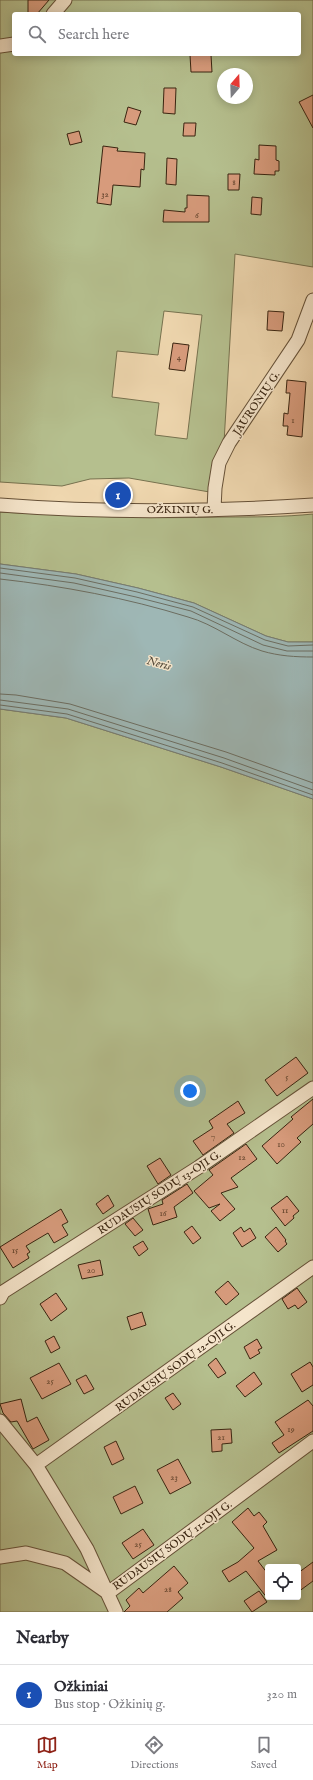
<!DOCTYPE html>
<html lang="en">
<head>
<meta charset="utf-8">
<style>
	:root { --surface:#fff; --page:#f2f2f3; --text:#2b2b33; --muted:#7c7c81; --line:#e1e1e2; --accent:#8f2418 }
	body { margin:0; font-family:"IM FELL English",serif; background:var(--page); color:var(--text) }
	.controls { position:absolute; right:12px; bottom:12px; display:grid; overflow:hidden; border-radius:4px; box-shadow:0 2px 10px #0003 }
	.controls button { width:36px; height:36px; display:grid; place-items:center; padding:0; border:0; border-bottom:1px solid var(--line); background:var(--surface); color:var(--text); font:20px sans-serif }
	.compass { position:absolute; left:217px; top:68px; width:36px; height:36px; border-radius:50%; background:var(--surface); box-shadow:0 2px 10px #0003; rotate:19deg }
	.you { position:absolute; left:190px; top:1091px; width:14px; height:14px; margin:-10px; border:3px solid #fff; border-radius:50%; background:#1a73e8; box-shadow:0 0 0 6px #1a73e833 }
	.badge { display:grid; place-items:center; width:26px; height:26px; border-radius:50%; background:var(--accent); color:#fff; font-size:13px; font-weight:700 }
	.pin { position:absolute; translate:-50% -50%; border:2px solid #fff; box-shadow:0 1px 4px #0006 }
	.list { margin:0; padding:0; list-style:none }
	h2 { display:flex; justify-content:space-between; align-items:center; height:52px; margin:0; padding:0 16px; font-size:17px }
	h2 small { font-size:13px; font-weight:400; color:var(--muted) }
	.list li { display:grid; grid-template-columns:26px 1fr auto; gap:12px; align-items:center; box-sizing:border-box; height:60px; padding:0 16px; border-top:1px solid var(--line) }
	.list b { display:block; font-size:15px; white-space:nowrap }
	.list p { margin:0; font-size:13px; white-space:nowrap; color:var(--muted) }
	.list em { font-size:13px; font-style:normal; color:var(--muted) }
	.icon { flex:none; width:22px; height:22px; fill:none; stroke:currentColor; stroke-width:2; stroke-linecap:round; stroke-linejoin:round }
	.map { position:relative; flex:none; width:313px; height:1612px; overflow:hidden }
	.search { position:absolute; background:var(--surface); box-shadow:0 2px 10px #0003; left:12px; right:12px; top:12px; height:44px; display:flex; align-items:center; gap:10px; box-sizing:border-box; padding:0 14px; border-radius:4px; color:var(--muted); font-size:15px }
	.sheet { height:112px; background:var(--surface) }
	nav { display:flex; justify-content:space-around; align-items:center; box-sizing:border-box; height:56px; border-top:1px solid var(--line); background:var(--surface); font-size:11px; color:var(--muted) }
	nav a { display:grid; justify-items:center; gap:2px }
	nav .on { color:var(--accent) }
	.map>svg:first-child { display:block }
	.green { fill:#b5bf8e; stroke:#77724f; fill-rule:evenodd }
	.water { fill:#9eb7b5; stroke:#767c73 }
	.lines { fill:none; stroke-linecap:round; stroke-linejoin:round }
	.shore { stroke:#6c6e62; stroke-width:1 }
	.building { fill:#d79b7c; stroke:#392410 }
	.street-casing { stroke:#665138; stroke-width:15 }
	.street { stroke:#f5e5cb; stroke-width:13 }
	.labels { text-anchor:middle; stroke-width:3; stroke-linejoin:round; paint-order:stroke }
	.number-label { font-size:9px; fill:#60422b }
	.street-label { font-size:11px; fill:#392410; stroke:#f5e5cb }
	.water-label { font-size:12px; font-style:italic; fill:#524939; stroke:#f5e5cb }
</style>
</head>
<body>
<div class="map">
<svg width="313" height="1612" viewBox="0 0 313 1612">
	<rect width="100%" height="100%" fill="#efd7af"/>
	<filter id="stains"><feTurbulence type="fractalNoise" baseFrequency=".005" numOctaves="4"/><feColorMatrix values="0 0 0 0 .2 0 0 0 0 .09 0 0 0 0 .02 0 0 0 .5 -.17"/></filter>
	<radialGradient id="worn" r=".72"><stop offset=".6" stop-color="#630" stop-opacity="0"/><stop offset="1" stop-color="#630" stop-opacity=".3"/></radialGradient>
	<path class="green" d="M0 0H313V267L235 254 221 494 129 478 90 479 62 486 0 482ZM14 14H299V54H14ZM223 74H247V98H223ZM164 311 202 315 187 439 155 435 159 403 112 397 117 351 158 355Z
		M0 512C75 516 150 519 225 517 254 517 284 517 313 514V642H288L266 636 194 603 138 588 76 574 0 564Z
		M0 709 66 718 221 767 313 799V1612H0ZM268 1567H298V1597H268Z"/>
	<path class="water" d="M0 564 76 574 138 588 194 603 266 636 288 642H313V799L221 767 66 718 0 709Z"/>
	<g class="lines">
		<path class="shore" d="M0 568 75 578 137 592 193 607 265 640 288 646 313 645
			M0 573 74 583 136 597 191 611 263 645 287 651H313
			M0 579C63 586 127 598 188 617 214 624 236 643 262 651 279 656 295 657 313 657
			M0 694 16 695 70 704 226 752 313 783
			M0 700 68 709 224 758 313 790
			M0 705 67 714 222 763 313 795"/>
	</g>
	<path class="building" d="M28 0H49L37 14H28Z
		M190 55H211L212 72H191Z
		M164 88H176L175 114 163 113Z
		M313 95V128L299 102Z
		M128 107 141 111 136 125 124 122Z
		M184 123H196L195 136H183Z
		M79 131 82 142 70 145 67 134Z
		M259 145 276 146V160L279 161V171H275V175L254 174 255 159 259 160Z
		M103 146 118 148 117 151 145 153 144 170 141 169 140 187 113 185 111 205 97 203Z
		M167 158 177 159 176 185 166 184Z
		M228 174H240L239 190H228Z
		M187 195 209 196V222H163L164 210 185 212V208H187Z
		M252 197 262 198 261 215 251 214Z
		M268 311 284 312 282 331 267 330Z
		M173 343 189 345 185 371 169 369Z
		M287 380 306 382 302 437 287 435 288 426H283L284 413 288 414 290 393H286Z
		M296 1057 308 1073 277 1096 265 1080Z
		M313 1099V1124L297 1138 301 1142 277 1164 262 1146 293 1119 291 1117Z
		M238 1101 245 1113 227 1124 234 1133 203 1155 193 1141 213 1128 209 1121Z
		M246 1144 257 1159 231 1178 238 1187 221 1193 235 1209 220 1221 211 1211 220 1204 209 1208 194 1191 213 1175 209 1170Z
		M160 1158 171 1175 158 1184 147 1166Z
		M187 1184 193 1193 174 1207 177 1217 153 1225 148 1209 163 1204 162 1200Z
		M108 1195 114 1206 103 1214 96 1204Z
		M287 1196 299 1211 293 1216 294 1218 285 1226 271 1208Z
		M61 1209 68 1222 62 1225 68 1235 54 1243 48 1233 26 1246 30 1252 27 1254 29 1258 13 1268 0 1247Z
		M133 1218 143 1230 135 1236 125 1224Z
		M192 1226 201 1238 193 1244 184 1232Z
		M241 1227 244 1232 250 1228 256 1238 242 1247 233 1233Z
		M276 1227 286 1240 285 1241 287 1244 278 1252 265 1237Z
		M143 1241 148 1249 139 1256 133 1247Z
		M100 1260 103 1275 82 1279 78 1265Z
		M228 1281 239 1294 226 1305 215 1292Z
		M297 1288 307 1302 298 1309 295 1305 288 1309 282 1299Z
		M56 1293 67 1309 51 1321 40 1304Z
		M142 1312 146 1325 131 1330 127 1317Z
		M54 1336 60 1348 51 1353 45 1341Z
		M257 1339 262 1348 258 1350 260 1353 250 1359 244 1347Z
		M216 1358 226 1373 218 1378 208 1365Z
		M310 1362 313 1367V1385L302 1392 291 1374Z
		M59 1363 71 1384 42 1399 30 1378Z
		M254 1372 262 1384 245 1397 236 1386Z
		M86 1375 94 1389 84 1394 76 1380Z
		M173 1393 181 1404 173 1410 165 1398Z
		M21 1399 27 1422 37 1417 49 1440 33 1449 17 1421 11 1422 3 1413 0 1404Z
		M308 1400 313 1406V1431L279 1453 272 1443 284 1435 275 1422Z
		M231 1429 232 1443 222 1444V1451L212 1452 211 1430Z
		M116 1441 124 1459 112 1465 104 1447Z
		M178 1459 191 1483 170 1494 157 1470Z
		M135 1486 143 1503 121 1514 113 1497Z
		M248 1508 254 1516 259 1512 267 1522 263 1526 277 1550 258 1561 268 1574V1599L246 1571 229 1582 222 1571 238 1562 254 1548 232 1522Z
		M143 1529 154 1545 133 1559 122 1543Z
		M313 1562V1581L298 1592V1573Z
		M174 1566 188 1583 178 1592 183 1598 167 1612H124L130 1606 126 1600 139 1588 143 1593Z
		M259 1591 267 1602 252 1612 244 1601Z"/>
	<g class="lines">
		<defs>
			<path id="street" d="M53 14 65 0
				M0 46 14 44
				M0 505C103 513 210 512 313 505
				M214 509 215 488 219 463 229 443 298 340 313 300
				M0 1298 3 1292 199 1167 313 1088
				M0 1421 36 1465 87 1549 116 1612
				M36 1465 313 1267
				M0 1557 26 1553 65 1563 108 1593 313 1441"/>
		</defs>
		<use href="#street" class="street-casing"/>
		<use href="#street" class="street"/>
	</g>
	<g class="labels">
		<g class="number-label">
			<text x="234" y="185">8</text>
			<text x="105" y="197">32</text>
			<text x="197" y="218">6</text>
			<text x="179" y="360">4</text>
			<text x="293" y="423">1</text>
			<text x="287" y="1080">5</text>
			<text x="213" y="1139">7</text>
			<text x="281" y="1147">10</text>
			<text x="242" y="1160">12</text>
			<text x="285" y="1213">11</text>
			<text x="163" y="1216">16</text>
			<text x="15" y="1253">15</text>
			<text x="91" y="1273">20</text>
			<text x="50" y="1384">25</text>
			<text x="291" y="1432">19</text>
			<text x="221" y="1440">21</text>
			<text x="174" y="1480">23</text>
			<text x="138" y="1547">25</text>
			<text x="168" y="1592">28</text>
		</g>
		<g class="street-label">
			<text transform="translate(256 403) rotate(-56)" y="4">JAURONIŲ G.</text>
			<text x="180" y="513">OŽKINIŲ G.</text>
			<text transform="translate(159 1192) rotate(-33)" y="4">RUDAUSIŲ SODŲ 13-OJI G.</text>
			<text transform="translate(175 1366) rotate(-36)" y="4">RUDAUSIŲ SODŲ 12-OJI G.</text>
			<text transform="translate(172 1545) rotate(-36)" y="4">RUDAUSIŲ SODŲ 11-OJI G.</text>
		</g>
		<g class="water-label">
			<text transform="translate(159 663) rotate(15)" y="4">Neris</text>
		</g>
	</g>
	<rect width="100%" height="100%" filter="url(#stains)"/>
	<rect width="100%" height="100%" fill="url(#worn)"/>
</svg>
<div class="controls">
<button><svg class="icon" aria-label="locate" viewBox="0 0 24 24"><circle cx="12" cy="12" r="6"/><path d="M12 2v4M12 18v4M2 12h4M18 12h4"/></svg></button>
</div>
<svg class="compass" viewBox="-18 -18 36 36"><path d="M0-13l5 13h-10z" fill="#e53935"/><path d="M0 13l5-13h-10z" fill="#7c7c81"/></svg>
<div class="you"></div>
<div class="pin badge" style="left:118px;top:495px;background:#1a4fb4">1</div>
<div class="search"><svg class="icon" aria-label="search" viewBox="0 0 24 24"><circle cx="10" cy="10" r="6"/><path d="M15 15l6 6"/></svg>Search here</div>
</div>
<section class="sheet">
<h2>Nearby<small></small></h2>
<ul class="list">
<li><span class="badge" style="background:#1a4fb4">1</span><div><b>Ožkiniai</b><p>Bus stop · Ožkinių g.</p></div><em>320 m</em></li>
</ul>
</section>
<nav>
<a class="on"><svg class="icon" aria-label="map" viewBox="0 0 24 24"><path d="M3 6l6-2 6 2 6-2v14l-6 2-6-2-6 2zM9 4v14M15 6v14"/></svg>Map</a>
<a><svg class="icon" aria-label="directions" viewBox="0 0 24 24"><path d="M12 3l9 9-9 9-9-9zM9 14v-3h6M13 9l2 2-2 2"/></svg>Directions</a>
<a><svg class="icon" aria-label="saved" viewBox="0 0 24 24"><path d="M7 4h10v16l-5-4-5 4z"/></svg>Saved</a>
</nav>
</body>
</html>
